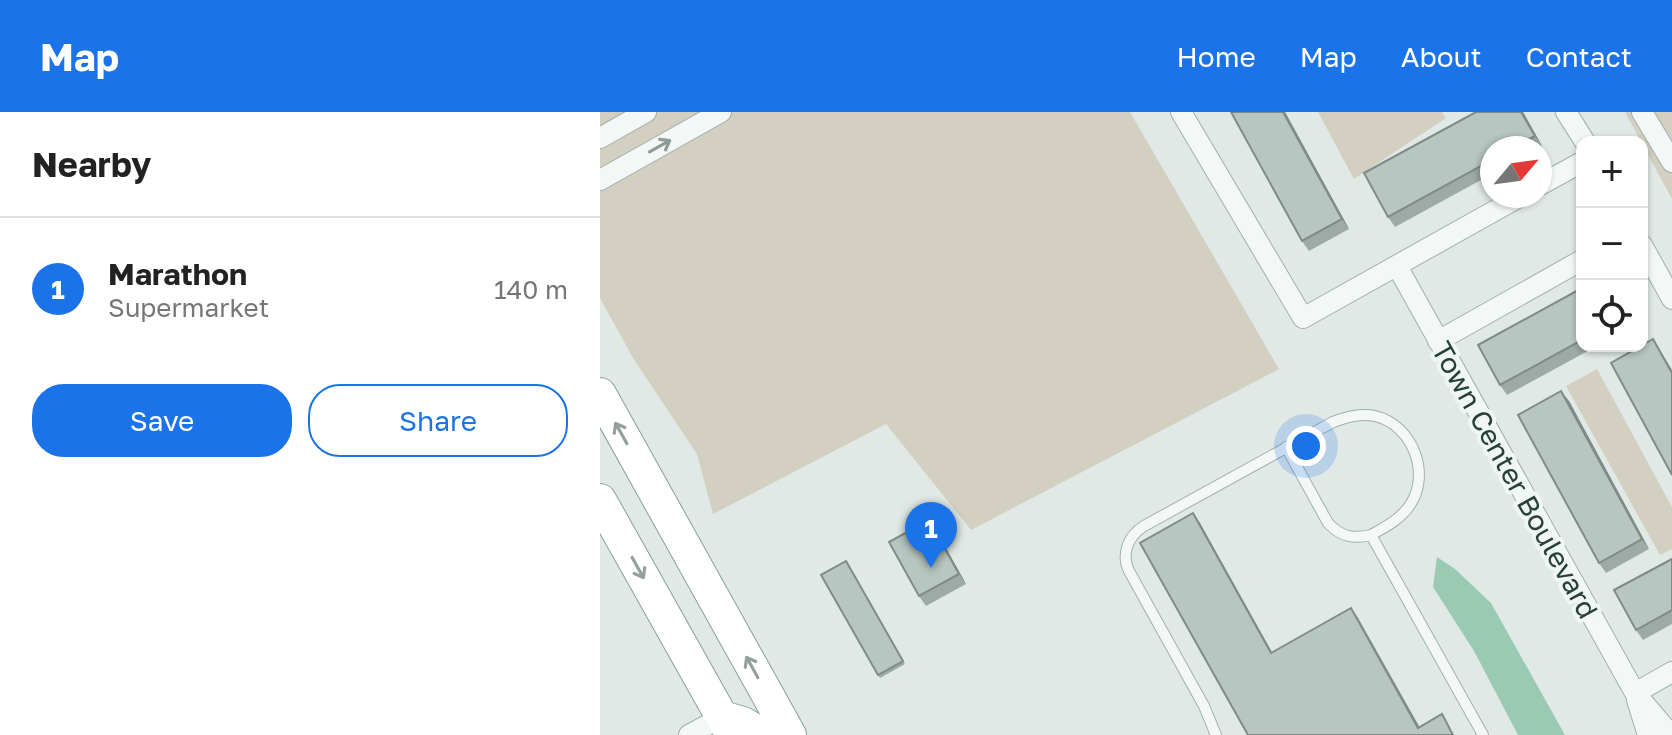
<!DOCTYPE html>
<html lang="en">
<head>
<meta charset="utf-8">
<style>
	:root { --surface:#fff; --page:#f2f2f2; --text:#222; --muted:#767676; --line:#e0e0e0; --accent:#1a73e8 }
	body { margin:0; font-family:"Golos Text",sans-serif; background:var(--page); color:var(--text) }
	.controls { position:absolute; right:24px; top:24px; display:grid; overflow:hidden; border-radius:16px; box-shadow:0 2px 6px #0004 }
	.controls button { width:72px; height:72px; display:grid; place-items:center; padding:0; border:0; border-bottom:2px solid var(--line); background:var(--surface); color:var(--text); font:40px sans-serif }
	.compass { position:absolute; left:880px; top:24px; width:72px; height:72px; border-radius:50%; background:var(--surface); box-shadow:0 2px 6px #0004; rotate:61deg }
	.you { position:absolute; left:706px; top:334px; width:28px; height:28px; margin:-20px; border:6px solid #fff; border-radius:50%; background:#1a73e8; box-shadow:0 0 0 12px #1a73e833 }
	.badge { display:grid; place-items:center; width:52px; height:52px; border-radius:50%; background:var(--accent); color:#fff; font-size:26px; font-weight:700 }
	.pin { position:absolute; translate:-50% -66px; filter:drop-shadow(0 2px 4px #0008) }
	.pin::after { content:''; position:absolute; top:42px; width:28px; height:24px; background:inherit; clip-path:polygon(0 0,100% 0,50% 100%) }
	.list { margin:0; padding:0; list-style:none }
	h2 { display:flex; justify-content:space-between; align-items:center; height:104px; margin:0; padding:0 32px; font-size:34px }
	h2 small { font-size:26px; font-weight:400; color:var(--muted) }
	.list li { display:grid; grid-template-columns:52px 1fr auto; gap:24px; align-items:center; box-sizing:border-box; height:144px; padding:0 32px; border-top:2px solid var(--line) }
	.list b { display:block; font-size:30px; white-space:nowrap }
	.list p { margin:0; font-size:26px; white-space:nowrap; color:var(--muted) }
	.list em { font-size:26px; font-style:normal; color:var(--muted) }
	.actions { display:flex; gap:16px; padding:24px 32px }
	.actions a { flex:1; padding:18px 0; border:2px solid var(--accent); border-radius:32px; text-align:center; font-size:28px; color:var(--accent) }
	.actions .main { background:var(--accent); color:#fff }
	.icon { flex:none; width:44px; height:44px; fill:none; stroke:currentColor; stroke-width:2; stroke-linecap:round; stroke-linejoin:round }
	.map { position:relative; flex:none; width:1072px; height:623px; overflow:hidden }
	header { display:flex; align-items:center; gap:48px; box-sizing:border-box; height:112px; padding:0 40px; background:var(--accent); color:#fff }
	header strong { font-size:38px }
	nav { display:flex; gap:44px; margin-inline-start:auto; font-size:28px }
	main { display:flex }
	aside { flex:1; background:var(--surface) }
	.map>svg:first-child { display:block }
	.green { fill:#d3cfc1 }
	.water { fill:#9ac9b4 }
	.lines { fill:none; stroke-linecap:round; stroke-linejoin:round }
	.service-casing { stroke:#a1b0ab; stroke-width:12 }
	.minor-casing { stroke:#a1b0ab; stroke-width:22 }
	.trunk-casing { stroke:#87a096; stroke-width:34 }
	.service { stroke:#f3f7f6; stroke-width:10 }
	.minor { stroke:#f3f7f6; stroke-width:20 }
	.trunk { stroke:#fff; stroke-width:32 }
	.wall { fill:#9daaa6 }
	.shaded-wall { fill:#808b87 }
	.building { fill:#b7c6c1; stroke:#808b87; stroke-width:2 }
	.oneway { stroke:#8e9c97 }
	.oneway2 { stroke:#94a09c }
	.labels { text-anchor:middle; stroke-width:8; stroke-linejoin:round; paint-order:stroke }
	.street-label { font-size:28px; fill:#284038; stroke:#eff6f4 }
</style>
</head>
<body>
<header>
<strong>Map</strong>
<nav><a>Home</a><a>Map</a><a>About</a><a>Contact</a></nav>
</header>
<main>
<aside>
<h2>Nearby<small></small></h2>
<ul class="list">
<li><span class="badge">1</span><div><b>Marathon</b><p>Supermarket</p></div><em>140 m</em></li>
</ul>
<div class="actions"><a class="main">Save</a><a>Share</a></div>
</aside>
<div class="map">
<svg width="1072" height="623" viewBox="0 0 1072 623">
	<rect width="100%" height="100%" fill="#e0e9e6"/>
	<path class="green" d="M0 0H530L679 257 371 418 286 312 113 402 97 342 33 246 0 186Z
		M718 0H842L846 6 754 67Z
		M1025 0H1072V87Z
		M997 257 1072 395V437L1060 443 966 274Z"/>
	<path class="water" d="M837 445 855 457 891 491 965 623H918L874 539 833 475Z"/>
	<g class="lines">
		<defs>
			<path id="service" d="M686 335 728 411C741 425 753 427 771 423
				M616 623 604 594 529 459C521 442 528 424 544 414L733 310C747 305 760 301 775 304 813 313 831 362 810 393 800 408 785 415 771 423L883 623"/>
			<path id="minor" d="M581 0 703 206 921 84
				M966 0 985 30
				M1042 0 1072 50
				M0 26 46 0
				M0 68 121 0
				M940 73 982 50
				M1042 133 1072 187
				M797 154 1035 581 1071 623
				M838 229 982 148
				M1035 581 1072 560
				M1037 588 1048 623
				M89 623 122 605"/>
			<path id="trunk" d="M0 282 190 623
				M0 388 132 623
				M122 605 143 611 163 623"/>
		</defs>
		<use href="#service" class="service-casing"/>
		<use href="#minor" class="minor-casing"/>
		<use href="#trunk" class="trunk-casing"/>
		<use href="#service" class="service"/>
		<use href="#minor" class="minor"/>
		<use href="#trunk" class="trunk"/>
	</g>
	<path class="wall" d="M685 0 749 117 709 139 702 129Z
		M876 0H923L942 34 939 36H892V62L795 115 788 105Z
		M982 176V234H997L907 283 900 273Z
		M969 289 1049 437 1006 461 999 451Z
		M329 408 366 472 326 494 319 484Z
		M1072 447V512L1043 528 1036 518Z
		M246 449 305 552 280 566 278 563Z"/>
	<path class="shaded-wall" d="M683 0H685L749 117 742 107Z
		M921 0H923L942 34 935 24Z
		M1053 227 1072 258V261Z
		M961 279 969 289 1049 437 1042 427Z
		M593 401 600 411 678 551 671 541Z
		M329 408 336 418 366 472 359 462Z
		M751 496 758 506 824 623 818 616Z"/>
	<path class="building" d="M631 0H683L742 107 702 129Z
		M876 0H921L935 24 913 36H892V48L788 105 764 61Z
		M982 176V228L900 273 878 233Z
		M1053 227 1072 261V363L1011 251Z
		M961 279 1042 427 999 451 918 303Z
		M593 401 671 541 751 496 818 616 842 602 853 623H648L540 431Z
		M329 408 359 462 319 484 289 430Z
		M1072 447V498L1036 518 1014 478Z
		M246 449 303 549 278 563 221 463Z"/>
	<defs><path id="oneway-shaft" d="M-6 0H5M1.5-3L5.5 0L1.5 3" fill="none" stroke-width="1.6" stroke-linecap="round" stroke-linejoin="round" transform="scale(2)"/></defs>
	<use class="oneway" href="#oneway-shaft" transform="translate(60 34) rotate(-29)"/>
	<g class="oneway2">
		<use href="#oneway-shaft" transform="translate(21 321) rotate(-119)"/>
		<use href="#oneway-shaft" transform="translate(38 456) rotate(61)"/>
		<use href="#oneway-shaft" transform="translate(152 555) rotate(-119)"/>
	</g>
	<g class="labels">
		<g class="street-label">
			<text transform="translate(915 368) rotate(61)" y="10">Town Center Boulevard</text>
		</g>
	</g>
</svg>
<div class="controls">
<button>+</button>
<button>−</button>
<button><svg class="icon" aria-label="locate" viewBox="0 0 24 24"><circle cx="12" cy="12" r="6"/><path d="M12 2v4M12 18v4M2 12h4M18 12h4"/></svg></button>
</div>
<svg class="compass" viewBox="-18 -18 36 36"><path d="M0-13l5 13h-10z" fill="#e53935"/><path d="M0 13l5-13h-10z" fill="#767676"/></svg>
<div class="you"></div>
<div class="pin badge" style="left:331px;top:456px">1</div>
</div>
</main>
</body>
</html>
